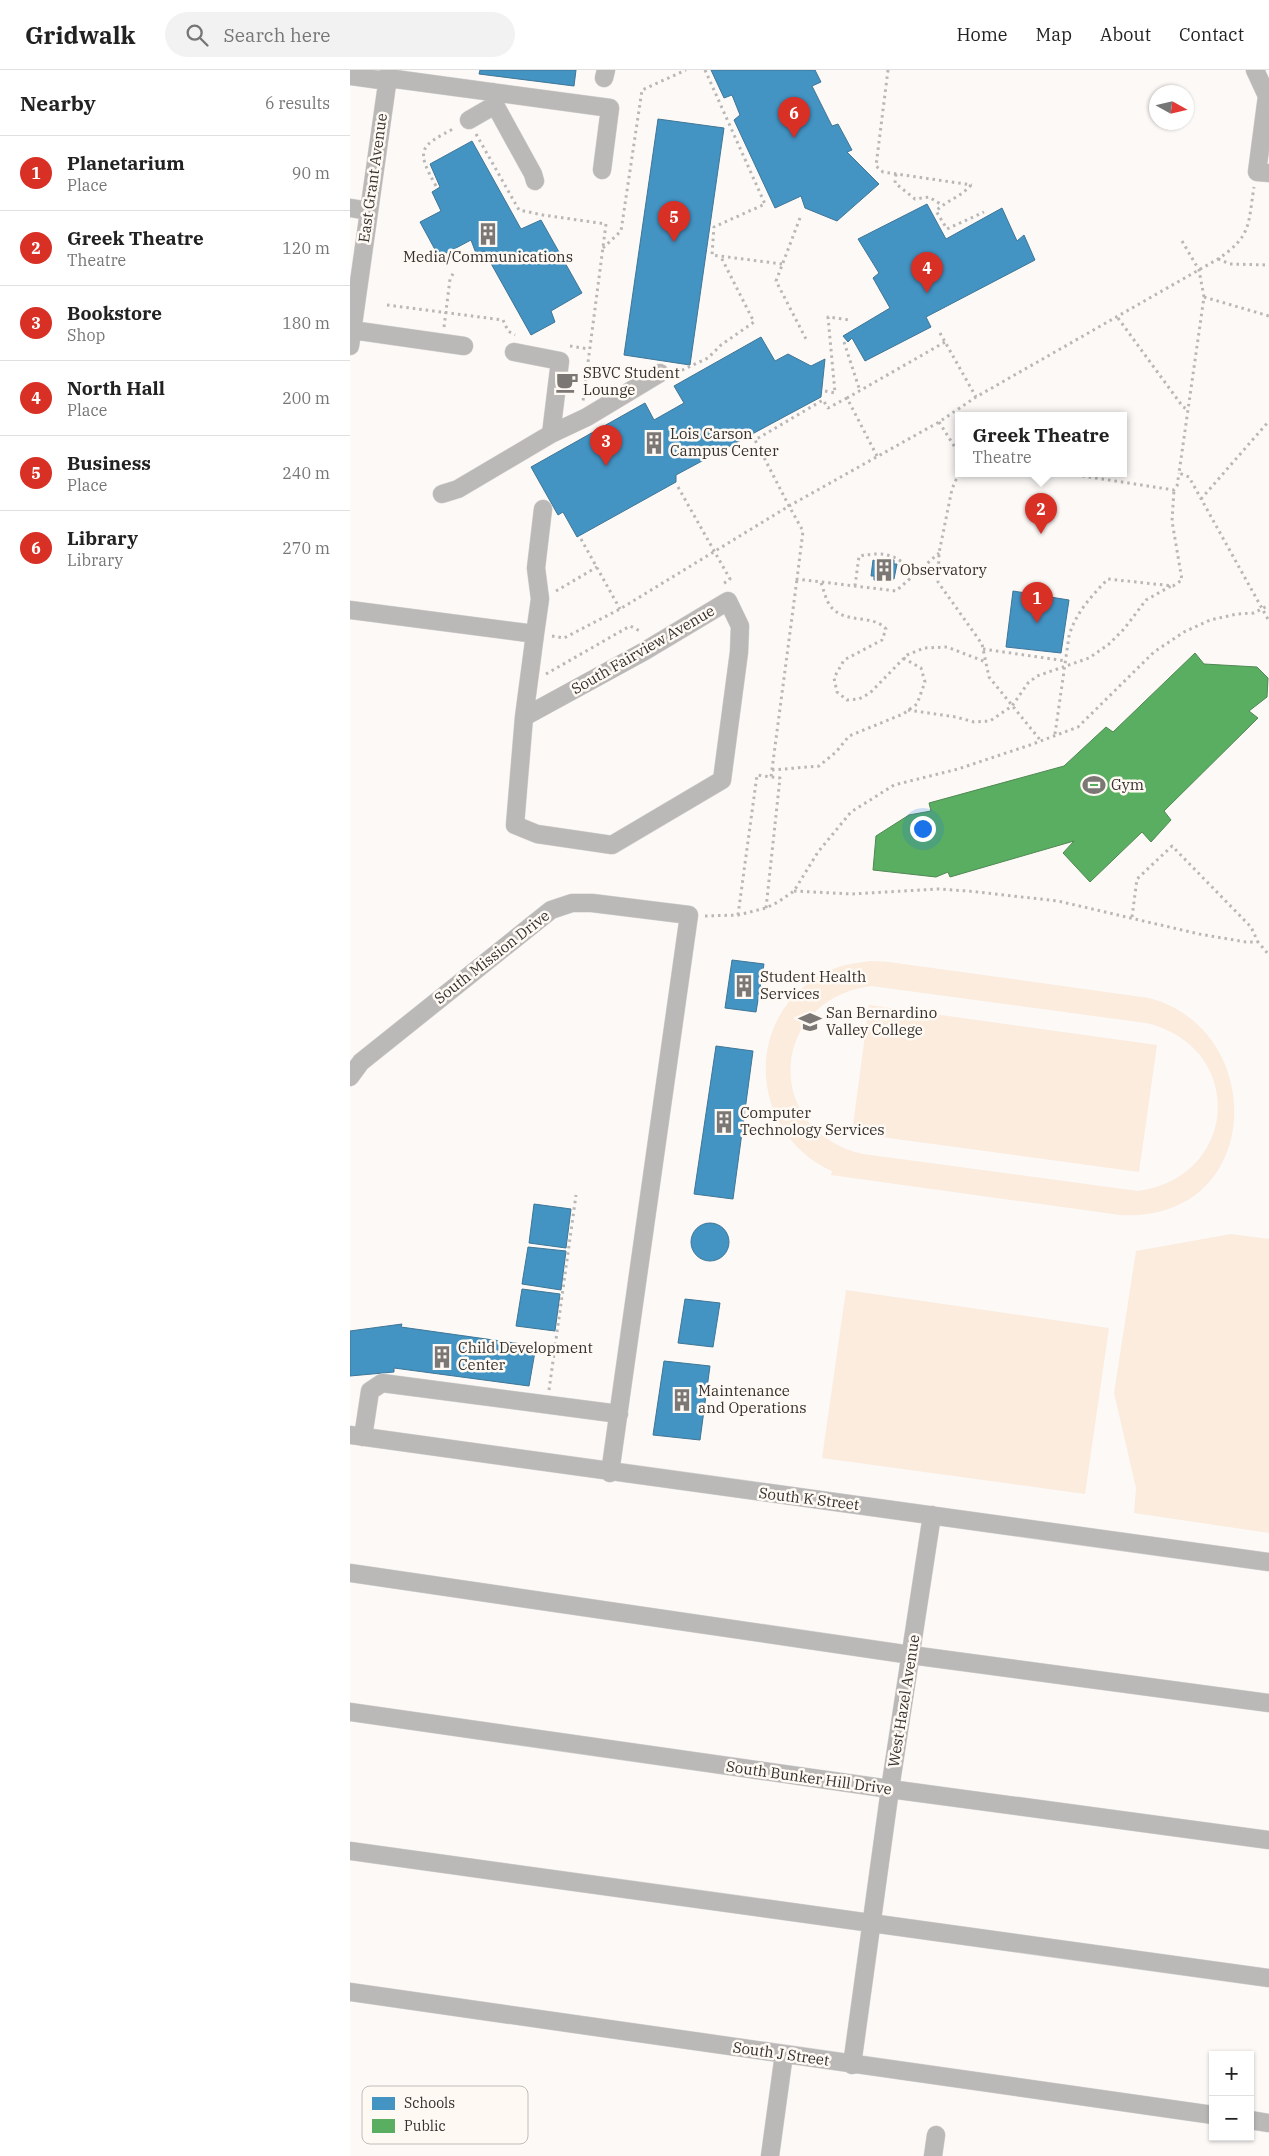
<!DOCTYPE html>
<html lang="en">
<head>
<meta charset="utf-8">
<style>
	:root { --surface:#fff; --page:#f2f2f2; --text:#222; --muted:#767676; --line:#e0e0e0; --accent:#d93025 }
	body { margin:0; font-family:"IBM Plex Serif",serif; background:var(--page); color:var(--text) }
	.controls { position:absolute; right:15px; bottom:15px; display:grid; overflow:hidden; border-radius:0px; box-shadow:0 1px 4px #0004 }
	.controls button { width:45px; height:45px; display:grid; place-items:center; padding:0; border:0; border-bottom:1px solid var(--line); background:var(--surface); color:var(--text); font:25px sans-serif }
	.compass { position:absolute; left:799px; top:15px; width:45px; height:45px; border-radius:50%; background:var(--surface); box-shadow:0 1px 4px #0004; rotate:98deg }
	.you { position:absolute; left:572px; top:758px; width:18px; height:18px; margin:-12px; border:4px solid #fff; border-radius:50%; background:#1a73e8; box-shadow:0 0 0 8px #1a73e833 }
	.badge { display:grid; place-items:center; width:32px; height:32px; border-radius:50%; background:var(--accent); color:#fff; font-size:16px; font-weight:700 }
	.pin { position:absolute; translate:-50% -41px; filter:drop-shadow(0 1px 2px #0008) }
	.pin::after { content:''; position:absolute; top:26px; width:18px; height:15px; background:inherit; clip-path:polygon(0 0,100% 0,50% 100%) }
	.popup { position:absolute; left:605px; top:342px; width:172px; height:65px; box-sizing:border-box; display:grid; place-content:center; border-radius:0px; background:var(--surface); filter:drop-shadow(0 1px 4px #0005); font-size:16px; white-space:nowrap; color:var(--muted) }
	.popup b { font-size:19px; color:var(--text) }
	.popup::after { content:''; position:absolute; left:50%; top:100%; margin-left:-10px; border:10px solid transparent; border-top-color:var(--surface) }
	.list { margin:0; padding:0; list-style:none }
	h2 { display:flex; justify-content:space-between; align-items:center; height:65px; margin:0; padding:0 20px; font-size:21px }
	h2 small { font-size:16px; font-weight:400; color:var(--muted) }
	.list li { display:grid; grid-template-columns:32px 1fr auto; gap:15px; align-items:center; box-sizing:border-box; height:75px; padding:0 20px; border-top:1px solid var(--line) }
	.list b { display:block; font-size:19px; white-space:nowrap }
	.list p { margin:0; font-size:16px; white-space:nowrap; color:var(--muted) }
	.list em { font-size:16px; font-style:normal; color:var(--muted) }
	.icon { flex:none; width:28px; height:28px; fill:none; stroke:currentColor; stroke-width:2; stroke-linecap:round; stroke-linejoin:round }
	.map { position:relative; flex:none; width:919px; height:2086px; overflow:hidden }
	header { display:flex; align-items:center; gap:30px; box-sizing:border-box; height:70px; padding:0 25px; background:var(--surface); border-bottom:1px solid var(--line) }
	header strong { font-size:24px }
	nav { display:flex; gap:28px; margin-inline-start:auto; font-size:18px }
	.search { width:350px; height:45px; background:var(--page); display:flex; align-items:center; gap:12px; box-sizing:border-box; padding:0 18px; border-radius:28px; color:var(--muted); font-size:19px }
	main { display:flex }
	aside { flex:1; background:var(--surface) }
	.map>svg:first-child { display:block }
	.green { fill:#fbecde; fill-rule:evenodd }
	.schools { fill:#4393c3; stroke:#3f7696 }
	.public { fill:#5aae61; stroke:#4f8852 }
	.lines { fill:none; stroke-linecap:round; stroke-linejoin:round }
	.minor-casing { stroke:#d7d5d4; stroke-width:19 }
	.path { stroke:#bab8b6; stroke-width:3; stroke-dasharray:2.5 4; stroke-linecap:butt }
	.minor { stroke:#bbb9b8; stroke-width:18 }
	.labels { text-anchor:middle; stroke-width:5; stroke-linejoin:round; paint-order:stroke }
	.street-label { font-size:15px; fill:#35312e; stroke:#fff9f4 }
	.poi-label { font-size:15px; fill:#35312e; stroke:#fff9f4; text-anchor:start }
	.key { fill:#fff9f4; stroke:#c2bdb9; stroke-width:1 }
	.key-label { font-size:14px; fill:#35312e }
</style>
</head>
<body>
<header>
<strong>Gridwalk</strong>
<div class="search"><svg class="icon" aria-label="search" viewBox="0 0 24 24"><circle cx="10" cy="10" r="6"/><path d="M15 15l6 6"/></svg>Search here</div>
<nav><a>Home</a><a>Map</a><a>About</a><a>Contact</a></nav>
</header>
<main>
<aside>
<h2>Nearby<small>6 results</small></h2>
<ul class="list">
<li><span class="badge">1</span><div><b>Planetarium</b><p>Place</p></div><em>90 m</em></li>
<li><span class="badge">2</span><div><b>Greek Theatre</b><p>Theatre</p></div><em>120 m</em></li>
<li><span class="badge">3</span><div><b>Bookstore</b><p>Shop</p></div><em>180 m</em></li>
<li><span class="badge">4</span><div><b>North Hall</b><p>Place</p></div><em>200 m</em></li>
<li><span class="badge">5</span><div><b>Business</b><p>Place</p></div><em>240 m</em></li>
<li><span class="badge">6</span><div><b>Library</b><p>Library</p></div><em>270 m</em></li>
</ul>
</aside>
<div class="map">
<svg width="919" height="2086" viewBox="0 0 919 2086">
	<rect width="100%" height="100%" fill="#fcf9f7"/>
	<path class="green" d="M520 891 539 892 799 928C919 959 915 1153 770 1145L481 1105 482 1101C395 1062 392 937 483 899 495 894 507 893 520 891ZM521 916 796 953C896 976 890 1107 788 1121L513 1084C412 1061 418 930 521 916Z
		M519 935 807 975 789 1102 502 1063Z
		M881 1164 919 1169V1463L784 1443 786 1418 764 1323 786 1181Z
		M496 1220 759 1258 735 1424 472 1388Z"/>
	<path class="schools" d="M130 0H226L224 16 129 4Z
		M361 0H465L471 12 462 16 482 56 488 54 502 80 497 82 529 114 487 151 455 138 451 126 425 138 384 50 390 45 382 25 374 28Z
		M308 49 374 58 340 295 274 285Z
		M122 71 171 159 191 150 232 223 201 241 205 252 181 265 134 181 127 186 121 170 89 187 70 152 91 141 82 122 90 117 80 94Z
		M577 134 596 169 652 138 667 171 674 165 685 190 576 247 581 257 515 291 502 268 498 272 493 266 540 238 523 208 529 203 508 169Z
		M411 267 425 291 438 284 461 296 475 289 471 327 326 405V412L227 467 213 442 208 445 181 397 295 333 304 350 334 333 324 316Z
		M527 488 544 490V494H547L544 509H541V512L524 510V506H521L523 490 526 491Z
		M663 521 719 530 711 583 656 577Z
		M382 890 414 894 406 942 375 938Z
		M366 976 403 981 383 1129 344 1124Z
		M184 1134 221 1139 216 1178 179 1173Z
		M341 1172a19 19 0 1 1 38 0a19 19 0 1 1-38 0Z
		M178 1177 216 1181 211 1220 172 1214Z
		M172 1219 210 1224 205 1261 166 1256Z
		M335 1229 370 1233 363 1277 328 1273Z
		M52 1254 51 1257 186 1276 179 1316 44 1298V1302L0 1306V1261Z
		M314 1291 360 1296 350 1370 303 1365Z"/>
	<path class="public" d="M845 583 854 594 907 597 918 608 917 627 899 641 908 648 814 741 821 750 801 772 792 762 740 812 713 783 724 771 600 807 598 802 586 807 523 800 526 766 559 745 581 741 579 733 714 696 756 657 763 662Z"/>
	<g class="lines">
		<defs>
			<path id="minor" d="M905 0 917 26
				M0 6 37 11
				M38 8 260 38 252 100
				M254 8 256 0
				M143 22 145 35 183 104 185 111
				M919 24 917 26 907 102 919 103
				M119 50 145 35
				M0 138 19 141
				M2 260 114 276
				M0 276 39 0
				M201 364 237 347 310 303
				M92 424 108 419 201 364 210 291 164 282
				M0 540 185 564 174 647 165 755 187 764 262 775 372 710 389 582 390 556 378 531 293 582 174 647
				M185 564 190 529 186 498 193 439
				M0 1007 11 992 201 840 222 833H242L339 845 260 1403
				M0 1365 919 1492
				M13 1367 20 1321 32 1313 269 1344
				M0 1503 561 1585 919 1633
				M0 1642 540 1719 919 1770
				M0 1781 919 1908
				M0 1922 863 2045
				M502 1995 540 1719 582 1445
				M900 2050 919 2053
				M420 2086 434 1984
				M583 2086 586 2065"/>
		</defs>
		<use href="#minor" class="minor-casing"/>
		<path class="path" d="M355 0 415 134 364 157 362 185 432 194
			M538 0 526 96 533 102 622 115
			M126 64 169 140 193 145 256 154 233 331
			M546 104 545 113 565 129 579 127 592 135
			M621 115C611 127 597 130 586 141L597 159 634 142
			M86 116C65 79 70 76 105 58
			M450 148 426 211 456 269
			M832 171 849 200 854 227 829 403 839 407 919 551
			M253 178 271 161 292 20 336 0
			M868 189 880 194 919 195
			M854 227 919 246
			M37 235 153 250 158 261 165 265
			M768 248 833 337 837 339
			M94 257 100 209 104 202
			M590 263 626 327
			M494 272 510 321
			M220 276 239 279
			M326 303 358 288 371 275 404 252 371 187
			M475 321 485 323 478 247 500 250
			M497 328 478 338 473 330 405 370 439 436 453 461 447 509 546 521 589 483
			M589 352 608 382
			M527 386 497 328 595 272
			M609 403 602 419 589 483 588 512 632 574 639 607 691 671
			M713 403 824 420 827 416 829 403
			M328 417 380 509 373 514
			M851 429 919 351
			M231 469 270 539
			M471 513C474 520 476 532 482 538 497 554 523 544 536 559L532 570 494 590 484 608 487 622 497 630 509 629 520 623 557 585 574 578 597 577 636 592
			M505 516 509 486C538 481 544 485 567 503
			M206 521 247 497
			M202 566 214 568 270 539 439 436 589 352 626 327 868 189C902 166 898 154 904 117
			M633 579 716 591
			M196 604 280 556 292 562
			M558 640 606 647 624 652 640 651 662 636 678 613 687 606 739 588 759 574 774 559 796 530 821 516
			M705 664 719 566C725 544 742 525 758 509L823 516 832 510 822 451 824 420
			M422 700 469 696 486 682 499 666 553 644 567 634 575 612 571 598 553 588
			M444 821 502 824 588 819 618 821 708 831 849 864 896 872H908L919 885
			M416 838 430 708 421 707
			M388 845 407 705 421 707 447 509
			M355 846 388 845 416 838 428 832 444 821 468 782 501 742 544 715 608 699 680 675 728 657 804 582 834 562 860 550 887 544 904 543 919 535
			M782 847 787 809 822 776 901 857 908 872
			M199 1320 226 1125"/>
		<use href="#minor" class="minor"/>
	</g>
	<defs>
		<symbol id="building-bare" viewBox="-9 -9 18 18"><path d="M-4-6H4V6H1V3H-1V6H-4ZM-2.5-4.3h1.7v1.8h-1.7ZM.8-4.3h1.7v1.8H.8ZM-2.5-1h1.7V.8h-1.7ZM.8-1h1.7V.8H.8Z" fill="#7b7774" stroke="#fff9f4" stroke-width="2.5" paint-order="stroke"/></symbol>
		<symbol id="cafe-bare" viewBox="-9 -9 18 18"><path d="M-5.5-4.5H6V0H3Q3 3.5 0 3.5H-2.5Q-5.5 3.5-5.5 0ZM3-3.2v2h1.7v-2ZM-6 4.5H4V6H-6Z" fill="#7b7774" stroke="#fff9f4" stroke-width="2.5" paint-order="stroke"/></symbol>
		<symbol id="stadium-bare" viewBox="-9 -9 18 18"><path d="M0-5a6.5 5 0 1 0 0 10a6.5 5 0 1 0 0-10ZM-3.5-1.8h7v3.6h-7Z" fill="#7b7774" stroke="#fff9f4" stroke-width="2.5" paint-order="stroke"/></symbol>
		<symbol id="university-bare" viewBox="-9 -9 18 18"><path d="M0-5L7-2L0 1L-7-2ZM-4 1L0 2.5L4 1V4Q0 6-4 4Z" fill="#7b7774" stroke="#fff9f4" stroke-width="2.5" paint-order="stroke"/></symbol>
	</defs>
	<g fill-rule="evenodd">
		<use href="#building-bare" x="122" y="148" width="32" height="32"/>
		<use href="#cafe-bare" x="201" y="296" width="32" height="32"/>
		<use href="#building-bare" x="288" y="357" width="32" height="32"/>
		<use href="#building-bare" x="518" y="484" width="32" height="32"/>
		<use href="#stadium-bare" x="728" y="699" width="32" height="32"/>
		<use href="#building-bare" x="378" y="900" width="32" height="32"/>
		<use href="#university-bare" x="444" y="936" width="32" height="32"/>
		<use href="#building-bare" x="358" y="1036" width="32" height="32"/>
		<use href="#building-bare" x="76" y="1271" width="32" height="32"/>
		<use href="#building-bare" x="316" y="1314" width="32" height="32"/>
	</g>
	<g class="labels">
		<g class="street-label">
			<text transform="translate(23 108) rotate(-82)" y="5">East Grant Avenue</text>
			<text transform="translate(293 580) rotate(-30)" y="5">South Fairview Avenue</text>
			<text transform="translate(142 887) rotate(-38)" y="5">South Mission Drive</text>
			<text transform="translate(459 1429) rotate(7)" y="5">South K Street</text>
			<text transform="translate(554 1631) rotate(-81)" y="5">West Hazel Avenue</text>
			<text transform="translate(459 1708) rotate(8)" y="5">South Bunker Hill Drive</text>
			<text transform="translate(431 1984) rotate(8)" y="5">South J Street</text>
		</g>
		<g class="poi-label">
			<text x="138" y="192" text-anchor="middle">Media/Communications</text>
			<text x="233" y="308">SBVC Student<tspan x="233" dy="17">Lounge</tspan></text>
			<text x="320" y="369">Lois Carson<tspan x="320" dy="17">Campus Center</tspan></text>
			<text x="550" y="505">Observatory</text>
			<text x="761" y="720">Gym</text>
			<text x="410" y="912">Student Health<tspan x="410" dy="17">Services</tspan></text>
			<text x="476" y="948">San Bernardino<tspan x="476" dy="17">Valley College</tspan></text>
			<text x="390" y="1048">Computer<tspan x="390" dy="17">Technology Services</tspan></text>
			<text x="108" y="1283">Child Development<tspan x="108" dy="17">Center</tspan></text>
			<text x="348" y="1326">Maintenance<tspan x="348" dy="17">and Operations</tspan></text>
		</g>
	</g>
	<rect x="12" y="2016" width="166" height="58" rx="8" class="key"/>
	<rect x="22" y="2027" width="23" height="13" fill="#4393c3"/>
	<rect x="22" y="2049" width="23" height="14" fill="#5aae61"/>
	<g class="key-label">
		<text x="54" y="2038">Schools</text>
		<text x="54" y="2061">Public</text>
	</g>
</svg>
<div class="controls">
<button>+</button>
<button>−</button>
</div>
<svg class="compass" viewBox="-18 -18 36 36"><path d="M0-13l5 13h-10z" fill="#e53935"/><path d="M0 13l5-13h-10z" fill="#767676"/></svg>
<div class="you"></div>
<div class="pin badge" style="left:687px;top:553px">1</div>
<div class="pin badge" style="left:691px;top:464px">2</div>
<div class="popup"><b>Greek Theatre</b>Theatre</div>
<div class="pin badge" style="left:256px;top:396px">3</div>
<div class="pin badge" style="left:577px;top:223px">4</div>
<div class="pin badge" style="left:324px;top:172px">5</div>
<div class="pin badge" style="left:444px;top:68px">6</div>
</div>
</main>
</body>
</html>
